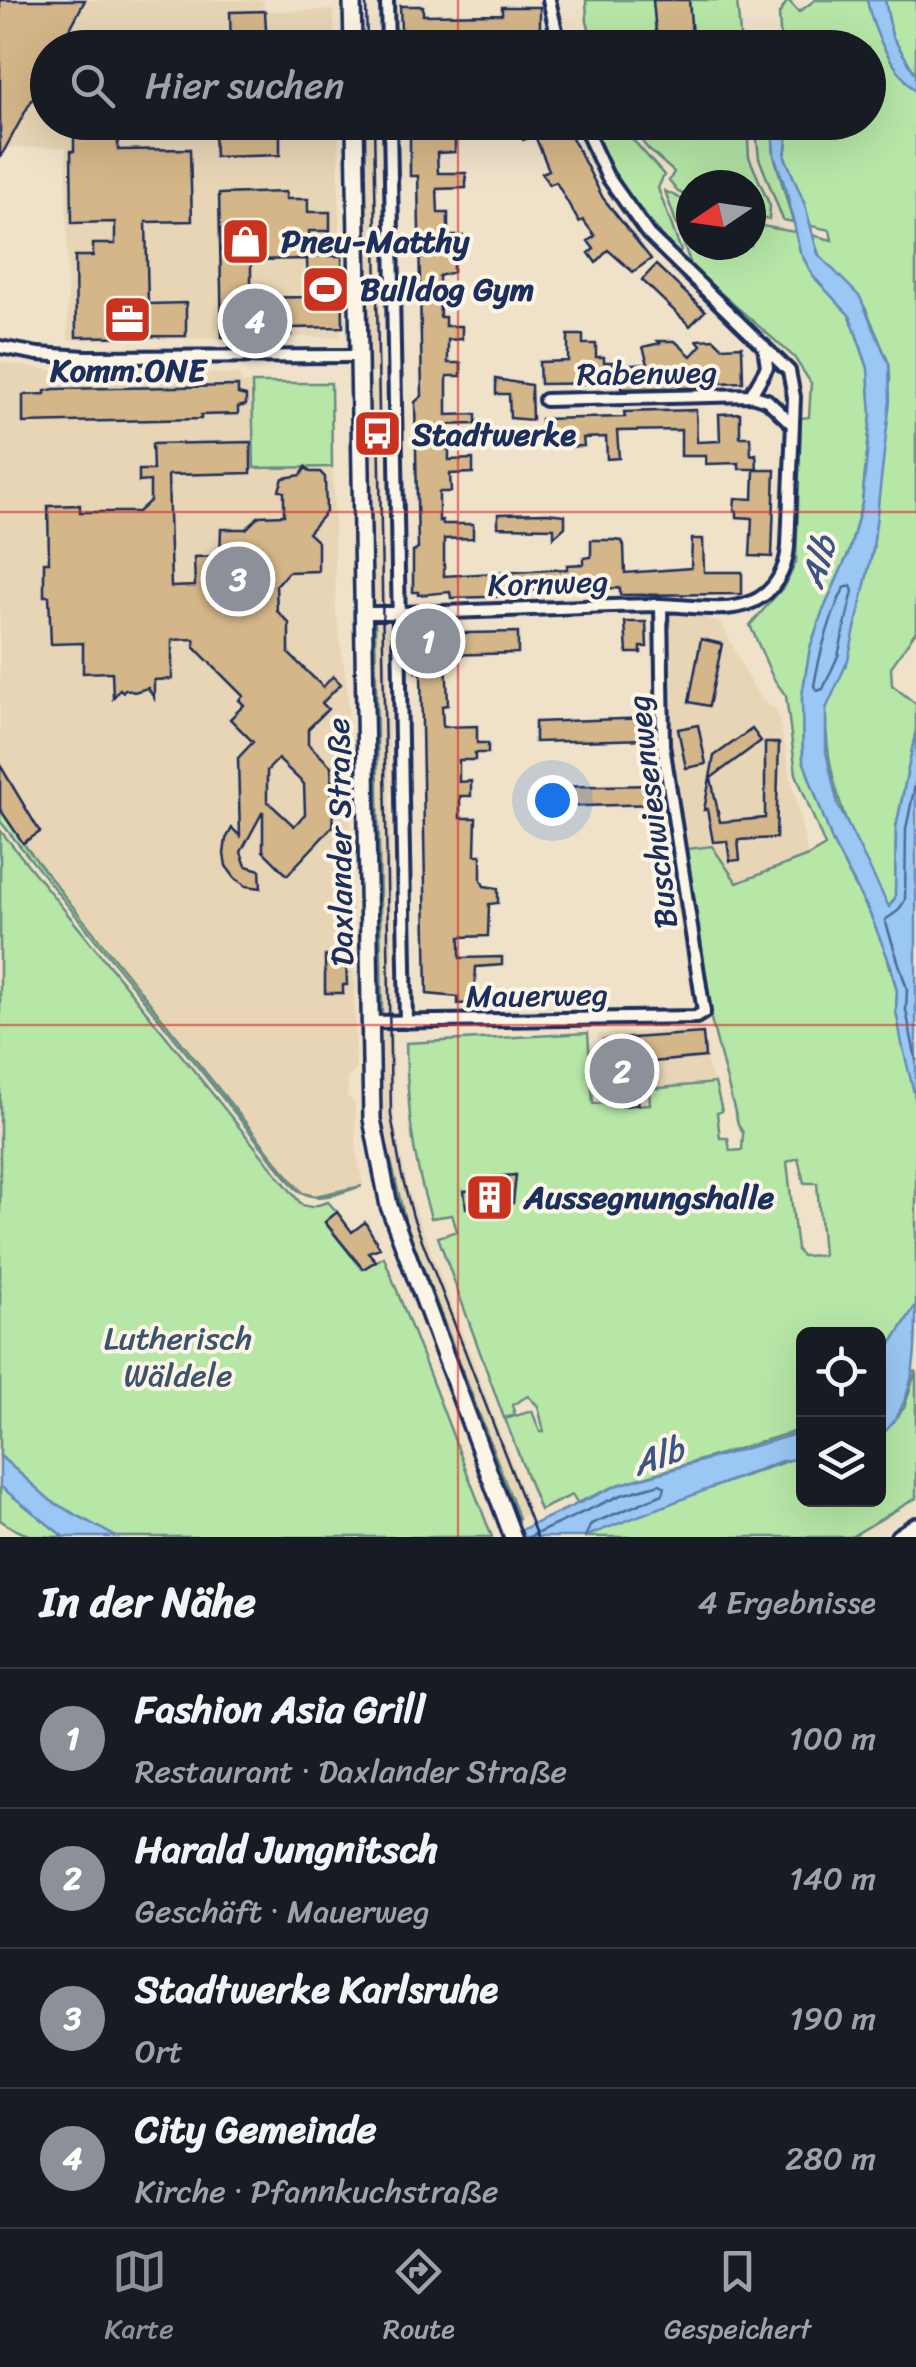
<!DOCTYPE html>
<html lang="de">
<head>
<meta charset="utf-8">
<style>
	:root { --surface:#171b24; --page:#242831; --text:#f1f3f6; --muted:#9ea1a6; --line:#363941; --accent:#8c9099 }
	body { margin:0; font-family:Sriracha,sans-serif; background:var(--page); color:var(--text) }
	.controls { position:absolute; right:30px; bottom:30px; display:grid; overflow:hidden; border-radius:15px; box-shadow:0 10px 40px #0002 }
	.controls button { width:90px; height:90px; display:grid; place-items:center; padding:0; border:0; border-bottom:2px solid var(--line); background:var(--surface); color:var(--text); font:50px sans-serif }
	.compass { position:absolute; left:676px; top:170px; width:90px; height:90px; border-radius:50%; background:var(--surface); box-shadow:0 10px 40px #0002; rotate:257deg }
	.you { position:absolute; left:552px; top:800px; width:35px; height:35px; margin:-25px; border:8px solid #fff; border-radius:50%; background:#1a73e8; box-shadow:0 0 0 15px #1a73e833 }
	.badge { display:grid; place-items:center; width:65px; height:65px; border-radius:50%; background:var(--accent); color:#fff; font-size:32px; font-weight:700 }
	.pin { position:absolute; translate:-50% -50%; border:5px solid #fff; box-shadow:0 2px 10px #0006 }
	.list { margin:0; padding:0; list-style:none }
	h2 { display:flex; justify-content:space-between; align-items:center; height:130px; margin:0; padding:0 40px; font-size:42px }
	h2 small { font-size:32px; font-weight:400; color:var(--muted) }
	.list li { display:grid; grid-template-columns:65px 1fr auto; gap:30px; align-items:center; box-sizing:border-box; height:140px; padding:0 40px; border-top:2px solid var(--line) }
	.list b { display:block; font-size:38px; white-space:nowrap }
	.list p { margin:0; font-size:32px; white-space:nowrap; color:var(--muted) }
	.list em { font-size:32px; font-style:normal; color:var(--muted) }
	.icon { flex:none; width:55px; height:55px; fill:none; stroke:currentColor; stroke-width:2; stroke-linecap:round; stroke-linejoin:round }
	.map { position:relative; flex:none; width:916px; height:1537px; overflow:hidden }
	.search { position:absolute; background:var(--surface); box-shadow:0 10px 40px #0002; left:30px; right:30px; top:30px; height:110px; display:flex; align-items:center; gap:25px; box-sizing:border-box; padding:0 35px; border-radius:55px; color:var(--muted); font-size:38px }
	.sheet { height:690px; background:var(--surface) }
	nav { display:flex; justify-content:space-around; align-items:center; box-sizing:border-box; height:140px; border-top:2px solid var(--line); background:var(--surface); font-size:28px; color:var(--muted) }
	nav a { display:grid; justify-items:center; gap:5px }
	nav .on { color:var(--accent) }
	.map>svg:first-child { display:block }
	.built { fill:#e8d5b6 }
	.green { fill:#b6e7a7; stroke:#688b82; stroke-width:2.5; fill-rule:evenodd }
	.water { fill:#9ac7f4; stroke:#678ab8; stroke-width:2.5 }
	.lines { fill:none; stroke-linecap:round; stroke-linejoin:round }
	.shore { stroke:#4e6c9a; stroke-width:2.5 }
	.building { fill:#d4b688; stroke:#1b2f5e; stroke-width:2.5; fill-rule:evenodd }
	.street-casing { stroke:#1b2f5e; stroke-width:18 }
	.secondary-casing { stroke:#1b2f5e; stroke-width:22 }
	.street { stroke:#fcf5e5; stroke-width:10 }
	.secondary { stroke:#fcf5e5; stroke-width:15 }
	.tram { stroke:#1b2f5e; stroke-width:2.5 }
	.grid { fill:none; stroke:#d62828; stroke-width:2.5; stroke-opacity:0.55 }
	.labels { text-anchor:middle; stroke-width:8; stroke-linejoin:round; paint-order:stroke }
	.poi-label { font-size:32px; font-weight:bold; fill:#1b2f5e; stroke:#fcf5e5; text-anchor:start }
	.street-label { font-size:32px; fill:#1b2f5e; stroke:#fcf5e5 }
	.park-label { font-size:32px; fill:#3a546d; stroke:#fcf5e5 }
	.water-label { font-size:35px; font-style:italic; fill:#3b5584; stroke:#fcf5e5 }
</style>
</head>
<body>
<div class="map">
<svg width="916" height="1537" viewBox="0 0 916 1537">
	<rect width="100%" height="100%" fill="#f0e2c9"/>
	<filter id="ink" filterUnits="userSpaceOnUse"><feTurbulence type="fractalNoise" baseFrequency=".01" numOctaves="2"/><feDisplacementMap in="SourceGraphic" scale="20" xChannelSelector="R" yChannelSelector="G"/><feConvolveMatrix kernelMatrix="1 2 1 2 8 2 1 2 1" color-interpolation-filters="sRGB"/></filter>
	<g filter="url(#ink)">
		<path class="built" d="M0 0H263L264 11 334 10 335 47 48 48V122L338 123 341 337 68 340 66 147 9 148 0 161Z
			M364 123H376L381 373H370Z
			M0 362 69 373 237 374 243 383H251L254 468 333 467 336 612 348 693 349 759 356 1071 348 1077 347 1096 355 1103 357 1153 363 1184 315 1196 302 1193 66 898 23 843 0 806Z
			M381 383 385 603H374L370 384Z
			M669 611 693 612 722 624 751 684 764 702 777 710 808 856 737 883 712 846 687 849 672 755Z
			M375 622H387L393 1012H382Z
			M381 1027H393L394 1116 408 1190 531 1513 519 1518 397 1192 384 1116Z
			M703 1029 709 1056 706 1060 715 1083 650 1089V1104L621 1106 620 1102 602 1103 598 1034Z"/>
		<path class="green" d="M586 0H737L741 47H595L587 22Z
			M788 0 799 12 815 0H867C876 35 891 66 916 92V631L891 667 892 685 916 704V730L896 828 895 898 889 907C853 846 824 781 826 709L853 632 873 549 890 378 889 364 866 309 853 290 821 260 812 235 832 240 830 230 811 226 785 157 789 123 868 122V48L781 47 779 14Z
			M885 0H916V75L892 36Z
			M590 123H618L664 175 658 188 681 251 678 253C643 215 608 172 590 123Z
			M627 123H747L749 157 770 206 769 219 751 218V185H691V198L678 192 669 181 674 172 648 149Z
			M755 123H772L774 155 793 222 783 220 759 158Z
			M665 191 691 204V245H751V224L795 232 800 251 813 276 850 316 868 368 871 415 862 503 849 552 822 613 810 648 802 696 803 760 833 843 882 938 897 991 896 1011 916 1101V1305L879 1363 878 1334H804L803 1429 618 1485 577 1503 572 1495 540 1510 505 1419 532 1411 540 1432H544L538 1406 528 1396 512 1405 515 1415 504 1418 438 1237 457 1231 452 1215 431 1218C411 1153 408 1111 406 1043L588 1033 593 1104 621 1102 622 1106 650 1104 649 1089 715 1083 722 1111 717 1113 720 1138H728L730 1151 742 1150 743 1133 738 1124 711 1019 687 849 712 846 737 883 808 856 825 846 796 774 786 696 773 678 750 625 786 584 796 562 801 418 809 417 811 383 794 357 692 268ZM798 1158 804 1183H817L823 1255 802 1256 797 1250 787 1162Z
			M252 383H331L332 467 254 468Z
			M373 622H375L382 1012 378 1004 370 626Z
			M0 806 23 843 66 898 302 1193 315 1196 362 1186C338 1193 316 1205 295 1188L0 821Z
			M0 830 302 1205 311 1207 328 1202 337 1212 325 1223 362 1269 384 1257 492 1537H116L51 1501 0 1456Z
			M391 1161 405 1220 519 1518 516 1520 408 1236 389 1162Z
			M916 1370V1498L851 1537H584L656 1507 793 1459 803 1458 804 1500H878L879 1438 904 1408Z
			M0 1486 64 1537C33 1537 24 1537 0 1520Z"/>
		<path class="water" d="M867 0H885L892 36 916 75V92C890 65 874 36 867 0Z
			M772 123H789L785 157 805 205 818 254 860 297 889 364 890 401 873 549 848 660 826 709V752L838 805 889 907 895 898 896 828 916 730V1125V1101L902 1044 896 1011 897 991 891 966 868 909 833 843 803 760 802 696 810 648 822 613 849 552 862 503 871 415 868 368 850 316 813 276 800 251 787 192 774 155Z
			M916 1305C916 1354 916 1404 879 1438V1363Z
			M803 1432V1458L781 1461 584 1537H506L618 1485Z
			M0 1456 51 1501 116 1537H64L0 1486Z"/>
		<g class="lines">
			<path class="shore" d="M851 586 853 591 838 656 823 689 817 691 814 686C820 651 829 620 844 588Z
				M916 780 906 829 905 900 898 911 885 920 907 989 906 1010 916 1060
				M529 1537 621 1495 660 1484 665 1487 663 1494 591 1524 585 1537"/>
		</g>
		<path class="building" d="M0 0H85L60 48H48V70L0 158Z
			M653 0H689L693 48H682L681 43 662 47 659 33H656Z
			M400 6H423V15L502 14V7H540V33L424 35 419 44H408V30H401Z
			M265 11 267 48H231L230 12Z
			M410 122H428V128H437V139H455V152L437 153 438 173H466V188L437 189 438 213H448V236H463V251H453V272L439 276 440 317H445V326H462V339L448 340V363H461V376H447V415L476 414V424L439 425V449H449V460L473 459V473L450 474 451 492H439V521L442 520 443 524H473V538L444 539V576L567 569V565L584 564V558L591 557V540H613L622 541 624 546 625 573 691 568 692 539H703L704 572H742V594L620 595V588L525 591V596L451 598 450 592 418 595V592H413V552L418 549 415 402 422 396 418 176H410Z
			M532 122H564L603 198 651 259 633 272 608 250 596 263 589 253 594 249 588 241 595 236 583 220 579 222 556 182 549 185 542 173 549 170 535 136 523 140 518 128Z
			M280 127V155L215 157 214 129Z
			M118 133V150L190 149 192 221 146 222 148 304 186 303V336L76 337 75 256H93V244H115V222L72 223 71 151H74V134Z
			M286 192V199H308V212H330V231H309V256H342L343 327 291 328V335L222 337 219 194ZM307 259 308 297 251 298V260Z
			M656 265 705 311 690 326 642 280Z
			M568 335H583V344H596V357H604V362H612V365L648 364 643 347 660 343 658 341H675L691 356 701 345 697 340 714 339 722 347 742 346 743 382 721 383V379L697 380 698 388H664L622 389V383L540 384 539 362 568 361Z
			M496 379 531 385 532 420 510 418 509 394H496Z
			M238 386V394L246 396V405L238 407V414L201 415V419L23 423V395L45 394V391L54 389Z
			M696 410 697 442 720 441 719 414 740 413V437H750L751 455 756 454 757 469H739V463L706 464V456H681V430L617 431 619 458 607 459 606 437 583 438 584 446 560 447 559 439H541V419L625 417 624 412Z
			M251 442V473L168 475 171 587 195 586 194 557 220 556 221 529H246L259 516 284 515V492L279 490 283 478 301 475 306 467 310 472H320L325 477 326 512 308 533 318 542V571L288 572 276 586 277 611 289 623V654L323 687 333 676 341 684 322 703 328 709 308 729V744L331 766 333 826 287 875 263 851V811L241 852 246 866 260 870 261 888 246 886 235 878 226 866 224 854 226 839 232 828 240 836 238 758 253 742 230 719 244 705 239 700 243 696 195 648 194 639 172 640V679L154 680V698L148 688 134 692 125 689 123 692 120 689 113 698 112 672 83 673V643L51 644 49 596H44V562H49L48 506 80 505V512H138L150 501V481L139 482V470H153L152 444ZM278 759 304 784 305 814 294 826 267 801V771Z
			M754 470H775L772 557 750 556 752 518 737 517V511H734L735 498 753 499Z
			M547 513 565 515V527L554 537V528L498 527V514Z
			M625 622H646L647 647H641V653H627Z
			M518 632V653L446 655 448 705 442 706 443 727 477 726V743H488V753H475V760H459V782L471 781V796H460V818H476L475 855H481V880L484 886 498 888V903L489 904 488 936 460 937V958L502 957V965L476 967 474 1003 458 1004V997L427 994 421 672H416L415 634Z
			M701 639 722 644 709 706 689 702Z
			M650 718 651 739 535 742V722Z
			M698 725 706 764 686 768 678 729Z
			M752 729 761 741 711 778 720 822 765 818V743H779L776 838 738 840 740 860 730 861 727 841 713 842 707 809 704 810 714 756Z
			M0 765 40 832 23 843 0 809Z
			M657 785 659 804 542 807 541 787Z
			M325 956H346L347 985H343V993H325Z
			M703 1033 705 1057 642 1063 644 1091 637 1095 638 1104 622 1106 620 1089 604 1091 602 1073 606 1072 603 1040Z
			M516 1175 513 1203 466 1208 464 1191 494 1189 493 1177Z
			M337 1212 352 1232 365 1222 380 1248 368 1252 376 1261 363 1269 325 1222Z"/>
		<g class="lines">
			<defs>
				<path id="street" d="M387 0 388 48
					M549 0 560 48
					M390 122 406 1022
					M0 347 38 354 86 357 357 356
					M751 395 767 367 764 346
					M545 400 751 395 767 400 791 423
					M365 613C463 614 561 606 659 605 688 605 725 614 752 602 775 592 786 570 788 547L794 397 789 371 648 234 607 176 582 122
					M369 1022 696 1017 704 1012 663 745 661 605"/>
				<path id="secondary" d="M352 0 353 48
					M355 122 372 1119 389 1206 513 1537
					M899 1537 916 1526"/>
			</defs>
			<use href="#street" class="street-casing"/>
			<use href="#secondary" class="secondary-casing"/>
			<use href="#street" class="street"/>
			<use href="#secondary" class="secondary"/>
			<path class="tram" d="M366 0 367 48
				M374 122 391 1115 401 1172 413 1217 537 1537"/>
		</g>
	</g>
	<path class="grid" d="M458 0V48M458 122V1537M0 512H916M0 1025H916"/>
	<defs>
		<symbol id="shop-square" viewBox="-11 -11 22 22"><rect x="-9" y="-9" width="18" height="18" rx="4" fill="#c8321e" stroke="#fcf5e5"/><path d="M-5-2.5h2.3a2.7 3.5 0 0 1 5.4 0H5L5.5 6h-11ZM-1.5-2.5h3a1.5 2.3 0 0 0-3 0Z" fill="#fff"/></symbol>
		<symbol id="stadium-square" viewBox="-11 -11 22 22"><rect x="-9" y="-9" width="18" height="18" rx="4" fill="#c8321e" stroke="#fcf5e5"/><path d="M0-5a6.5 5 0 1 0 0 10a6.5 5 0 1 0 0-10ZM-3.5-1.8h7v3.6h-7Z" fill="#fff"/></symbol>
		<symbol id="office-square" viewBox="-11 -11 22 22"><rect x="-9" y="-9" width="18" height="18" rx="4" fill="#c8321e" stroke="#fcf5e5"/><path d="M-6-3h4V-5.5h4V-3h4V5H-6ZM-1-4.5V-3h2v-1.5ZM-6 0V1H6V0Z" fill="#fff"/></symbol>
		<symbol id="bus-square" viewBox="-11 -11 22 22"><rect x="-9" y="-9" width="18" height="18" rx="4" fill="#c8321e" stroke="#fcf5e5"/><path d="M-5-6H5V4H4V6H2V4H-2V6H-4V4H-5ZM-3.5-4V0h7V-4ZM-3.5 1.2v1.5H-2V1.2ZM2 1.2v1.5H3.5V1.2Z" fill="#fff"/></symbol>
		<symbol id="building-square" viewBox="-11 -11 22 22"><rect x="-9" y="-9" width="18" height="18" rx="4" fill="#c8321e" stroke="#fcf5e5"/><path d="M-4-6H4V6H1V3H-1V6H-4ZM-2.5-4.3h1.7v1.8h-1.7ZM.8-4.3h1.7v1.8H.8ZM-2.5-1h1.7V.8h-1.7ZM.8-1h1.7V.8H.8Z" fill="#fff"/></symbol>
	</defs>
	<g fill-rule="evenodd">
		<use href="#shop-square" x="218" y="214" width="55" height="55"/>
		<use href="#stadium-square" x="298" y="262" width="55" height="55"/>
		<use href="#office-square" x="100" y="292" width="55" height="55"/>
		<use href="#bus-square" x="350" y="406" width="55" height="55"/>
		<use href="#building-square" x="462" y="1170" width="55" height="55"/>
	</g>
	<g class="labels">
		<g class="poi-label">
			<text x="281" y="252">Pneu-Matthy</text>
			<text x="360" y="300">Bulldog Gym</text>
			<text x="128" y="381" text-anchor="middle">Komm.ONE</text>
			<text x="412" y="445">Stadtwerke</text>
			<text x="524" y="1208">Aussegnungshalle</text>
		</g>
		<g class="street-label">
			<text transform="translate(647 373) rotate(-1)" y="11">Rabenweg</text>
			<text transform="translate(548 583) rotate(-2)" y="11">Kornweg</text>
			<text transform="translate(652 812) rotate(-97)" y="11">Buschwiesenweg</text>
			<text transform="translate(340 842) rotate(-91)" y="11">Daxlander Straße</text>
			<text transform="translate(537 995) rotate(-1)" y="11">Mauerweg</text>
		</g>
		<g class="park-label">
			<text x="178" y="1349">Lutherisch<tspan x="178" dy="37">Wäldele</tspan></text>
		</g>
		<g class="water-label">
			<text transform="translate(818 562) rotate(-73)" y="12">Alb</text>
			<text transform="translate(658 1456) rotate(-20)" y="12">Alb</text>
		</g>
	</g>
</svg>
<div class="controls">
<button><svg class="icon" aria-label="locate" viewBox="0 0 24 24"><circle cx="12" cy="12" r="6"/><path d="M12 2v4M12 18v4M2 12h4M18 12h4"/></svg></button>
<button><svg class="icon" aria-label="layers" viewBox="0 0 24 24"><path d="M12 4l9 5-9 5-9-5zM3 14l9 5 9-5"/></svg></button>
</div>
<svg class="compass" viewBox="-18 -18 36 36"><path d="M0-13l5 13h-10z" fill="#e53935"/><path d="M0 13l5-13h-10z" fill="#9ea1a6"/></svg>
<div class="you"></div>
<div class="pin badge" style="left:428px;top:641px">1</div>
<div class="pin badge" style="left:622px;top:1071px">2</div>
<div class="pin badge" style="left:238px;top:579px">3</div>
<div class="pin badge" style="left:255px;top:321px">4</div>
<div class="search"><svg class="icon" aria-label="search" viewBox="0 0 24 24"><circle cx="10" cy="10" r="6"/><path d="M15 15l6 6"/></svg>Hier suchen</div>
</div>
<section class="sheet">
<h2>In der Nähe<small>4 Ergebnisse</small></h2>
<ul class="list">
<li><span class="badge">1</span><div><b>Fashion Asia Grill</b><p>Restaurant · Daxlander Straße</p></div><em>100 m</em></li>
<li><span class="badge">2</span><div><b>Harald Jungnitsch</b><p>Geschäft · Mauerweg</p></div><em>140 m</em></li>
<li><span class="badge">3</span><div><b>Stadtwerke Karlsruhe</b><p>Ort</p></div><em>190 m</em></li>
<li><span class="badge">4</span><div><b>City Gemeinde</b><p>Kirche · Pfannkuchstraße</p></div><em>280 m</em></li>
</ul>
</section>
<nav>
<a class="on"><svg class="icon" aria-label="map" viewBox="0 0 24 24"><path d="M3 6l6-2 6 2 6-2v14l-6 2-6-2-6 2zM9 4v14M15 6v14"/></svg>Karte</a>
<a><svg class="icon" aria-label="directions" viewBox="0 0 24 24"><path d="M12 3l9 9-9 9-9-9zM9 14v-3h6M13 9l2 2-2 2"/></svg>Route</a>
<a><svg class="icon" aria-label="saved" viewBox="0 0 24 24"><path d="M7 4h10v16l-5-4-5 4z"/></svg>Gespeichert</a>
</nav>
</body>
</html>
